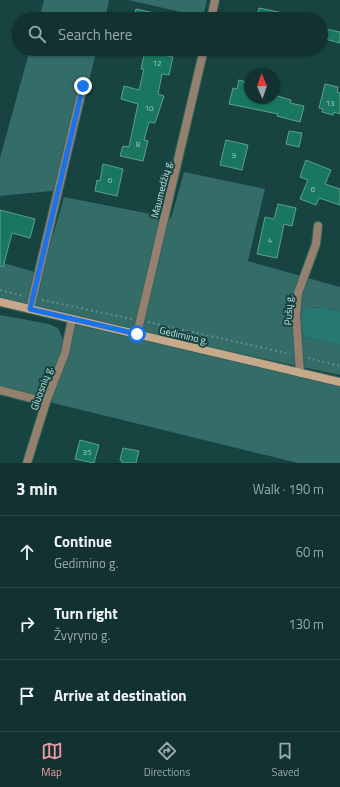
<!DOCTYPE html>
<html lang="en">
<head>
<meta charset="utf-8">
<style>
	:root { --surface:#113231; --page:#1a3a39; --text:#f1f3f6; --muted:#9caaab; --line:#304d4d; --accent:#f39aa7 }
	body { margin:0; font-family:"Titillium Web",sans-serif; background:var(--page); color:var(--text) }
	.compass { position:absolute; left:244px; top:68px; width:36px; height:36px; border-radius:50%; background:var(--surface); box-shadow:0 1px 3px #0004; rotate:358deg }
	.stop { position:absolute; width:12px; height:12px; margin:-9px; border:3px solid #1a73e8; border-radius:50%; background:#fff }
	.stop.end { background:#1a73e8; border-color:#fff; box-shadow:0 1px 4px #0008 }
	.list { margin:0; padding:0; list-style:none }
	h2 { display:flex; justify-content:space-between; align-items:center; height:52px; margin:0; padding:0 16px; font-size:17px }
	h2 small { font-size:13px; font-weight:400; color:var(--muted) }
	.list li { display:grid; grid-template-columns:26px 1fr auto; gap:12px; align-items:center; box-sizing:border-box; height:72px; padding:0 16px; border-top:1px solid var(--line) }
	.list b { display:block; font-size:15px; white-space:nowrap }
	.list p { margin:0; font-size:13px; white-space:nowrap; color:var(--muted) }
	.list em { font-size:13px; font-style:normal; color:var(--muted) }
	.icon { flex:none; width:22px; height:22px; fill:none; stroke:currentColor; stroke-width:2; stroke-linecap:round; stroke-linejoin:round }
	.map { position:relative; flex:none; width:340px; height:463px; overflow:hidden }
	.search { position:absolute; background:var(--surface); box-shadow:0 1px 3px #0004; left:12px; right:12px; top:12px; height:44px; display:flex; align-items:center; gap:10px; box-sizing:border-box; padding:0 14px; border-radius:22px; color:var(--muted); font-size:15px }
	.sheet { height:268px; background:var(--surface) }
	nav { display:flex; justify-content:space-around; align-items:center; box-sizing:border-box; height:56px; border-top:1px solid var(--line); background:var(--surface); font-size:11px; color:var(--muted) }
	nav a { display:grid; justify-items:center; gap:2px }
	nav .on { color:var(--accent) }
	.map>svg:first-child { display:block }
	.green { fill:#346c68 }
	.forest { fill:#297773 }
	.building { fill:#18775e; stroke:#5ba28b }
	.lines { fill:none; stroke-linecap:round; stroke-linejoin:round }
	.street-casing { stroke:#35615e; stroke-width:10 }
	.secondary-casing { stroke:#35615e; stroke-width:10 }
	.path { stroke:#628c89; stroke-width:2; stroke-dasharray:2 3; stroke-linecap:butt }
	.street { stroke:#93816d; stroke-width:8 }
	.secondary { stroke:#c5a989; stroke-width:8 }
	.route { stroke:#1a73e8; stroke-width:5 }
	.labels { text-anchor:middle; stroke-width:4; stroke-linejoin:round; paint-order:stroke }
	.number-label { font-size:8px; fill:#96cbc2 }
	.street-label { font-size:10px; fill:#c0e7e3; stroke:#174341 }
</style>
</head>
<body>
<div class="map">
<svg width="340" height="463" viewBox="0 0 340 463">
	<rect width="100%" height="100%" fill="#174341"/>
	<path class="green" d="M44 0H109L105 19H39Z
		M128 0H207L203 17Z
		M30 49H97L62 190 0 196V158Z
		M184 172 265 189 248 261 340 287V311C326 307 312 304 301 313V327L304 337 340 345V375L30 309 0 300V262L42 274 64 197 171 218Z
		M0 315 49 324 58 328 63 339 65 352 72 319 340 382V463H298L0 390Z"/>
	<path class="forest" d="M323 307 340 311V345L304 337 301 327V313L307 308Z"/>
	<path class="building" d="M259 8 293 15V19H256Z
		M136 9 164 15V19H134Z
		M321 28 340 32V43L321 38Z
		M145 51 173 57 169 75 162 74 158 94 164 96 155 123 149 122 144 140 148 141 143 161 120 156 123 146 129 147 138 104 121 99 124 86 139 90 144 69H141Z
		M239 80 250 83V98H274V95L291 100 290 103 304 106 300 122 277 116 278 114 229 104 233 88 237 89Z
		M325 84 338 87 337 92 340 93V114L334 112 333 115 322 112 323 109 319 108Z
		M289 131 302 133 299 147 286 144Z
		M226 140 248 145 242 170 220 165Z
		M306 160 331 170 325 184 340 189V205L319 198 316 205 300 199 308 180 300 177Z
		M103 164 123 169 117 196 95 191 97 180 100 181Z
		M278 204 296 208 292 226 284 224 277 258 257 254 265 217 274 219Z
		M0 210 35 219 30 238 12 233 3 267 0 266Z
		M80 440 99 445 94 463 75 459Z
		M123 448 139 451 136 463H122V461L120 460Z"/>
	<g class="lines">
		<defs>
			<path id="street" d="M211 19 215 0
				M30 309 83 86
				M137 334 204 49
				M300 373 296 315 298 293 316 244 318 226
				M0 390 46 402
				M27 463 46 402 65 353 72 319"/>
			<path id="secondary" d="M0 302 340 382"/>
		</defs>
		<use href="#street" class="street-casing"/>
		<use href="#secondary" class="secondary-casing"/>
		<path class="path" d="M0 290 24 296
			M42 300 132 319
			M148 322 290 354
			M308 358 340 366"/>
		<use href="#street" class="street"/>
		<use href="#secondary" class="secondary"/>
	</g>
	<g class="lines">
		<path class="route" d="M83 86 30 309 137 334"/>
	</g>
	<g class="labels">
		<g class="number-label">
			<text x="157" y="66">12</text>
			<text x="330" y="106">13</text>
			<text x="149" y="111">10</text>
			<text x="138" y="147">8</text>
			<text x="234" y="158">9</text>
			<text x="110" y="183">6</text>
			<text x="313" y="192">6</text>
			<text x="270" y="243">4</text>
			<text x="87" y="455">35</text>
		</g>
		<g class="street-label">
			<text transform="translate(161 189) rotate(-76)" y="4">Maumedžių g.</text>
			<text transform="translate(288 310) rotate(-87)" y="4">Pušų g.</text>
			<text transform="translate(184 335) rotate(13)" y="4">Gedimino g.</text>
			<text transform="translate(41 388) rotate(-70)" y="4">Gluosnių g.</text>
		</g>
	</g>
</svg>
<svg class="compass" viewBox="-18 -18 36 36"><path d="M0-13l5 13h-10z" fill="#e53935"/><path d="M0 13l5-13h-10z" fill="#9caaab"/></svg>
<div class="stop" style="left:137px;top:334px"></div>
<div class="stop end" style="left:83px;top:86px"></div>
<div class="search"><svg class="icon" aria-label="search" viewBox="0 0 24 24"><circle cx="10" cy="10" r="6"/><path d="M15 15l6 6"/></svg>Search here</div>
</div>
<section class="sheet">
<h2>3 min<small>Walk · 190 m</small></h2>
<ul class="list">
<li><svg class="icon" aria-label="ahead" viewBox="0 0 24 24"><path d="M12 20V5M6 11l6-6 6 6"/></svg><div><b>Continue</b><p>Gedimino g.</p></div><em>60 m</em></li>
<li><svg class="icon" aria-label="right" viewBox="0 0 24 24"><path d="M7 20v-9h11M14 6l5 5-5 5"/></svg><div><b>Turn right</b><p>Žvyryno g.</p></div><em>130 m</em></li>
<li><svg class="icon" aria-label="arrive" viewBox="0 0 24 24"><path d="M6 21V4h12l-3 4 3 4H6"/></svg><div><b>Arrive at destination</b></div></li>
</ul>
</section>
<nav>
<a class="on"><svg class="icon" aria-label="map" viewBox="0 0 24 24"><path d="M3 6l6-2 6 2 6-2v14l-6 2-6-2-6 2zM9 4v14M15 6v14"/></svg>Map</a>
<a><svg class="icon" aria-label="directions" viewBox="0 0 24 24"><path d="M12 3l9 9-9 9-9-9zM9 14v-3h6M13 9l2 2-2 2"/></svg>Directions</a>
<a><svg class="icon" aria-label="saved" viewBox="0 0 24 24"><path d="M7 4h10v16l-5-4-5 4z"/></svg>Saved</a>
</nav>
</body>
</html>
